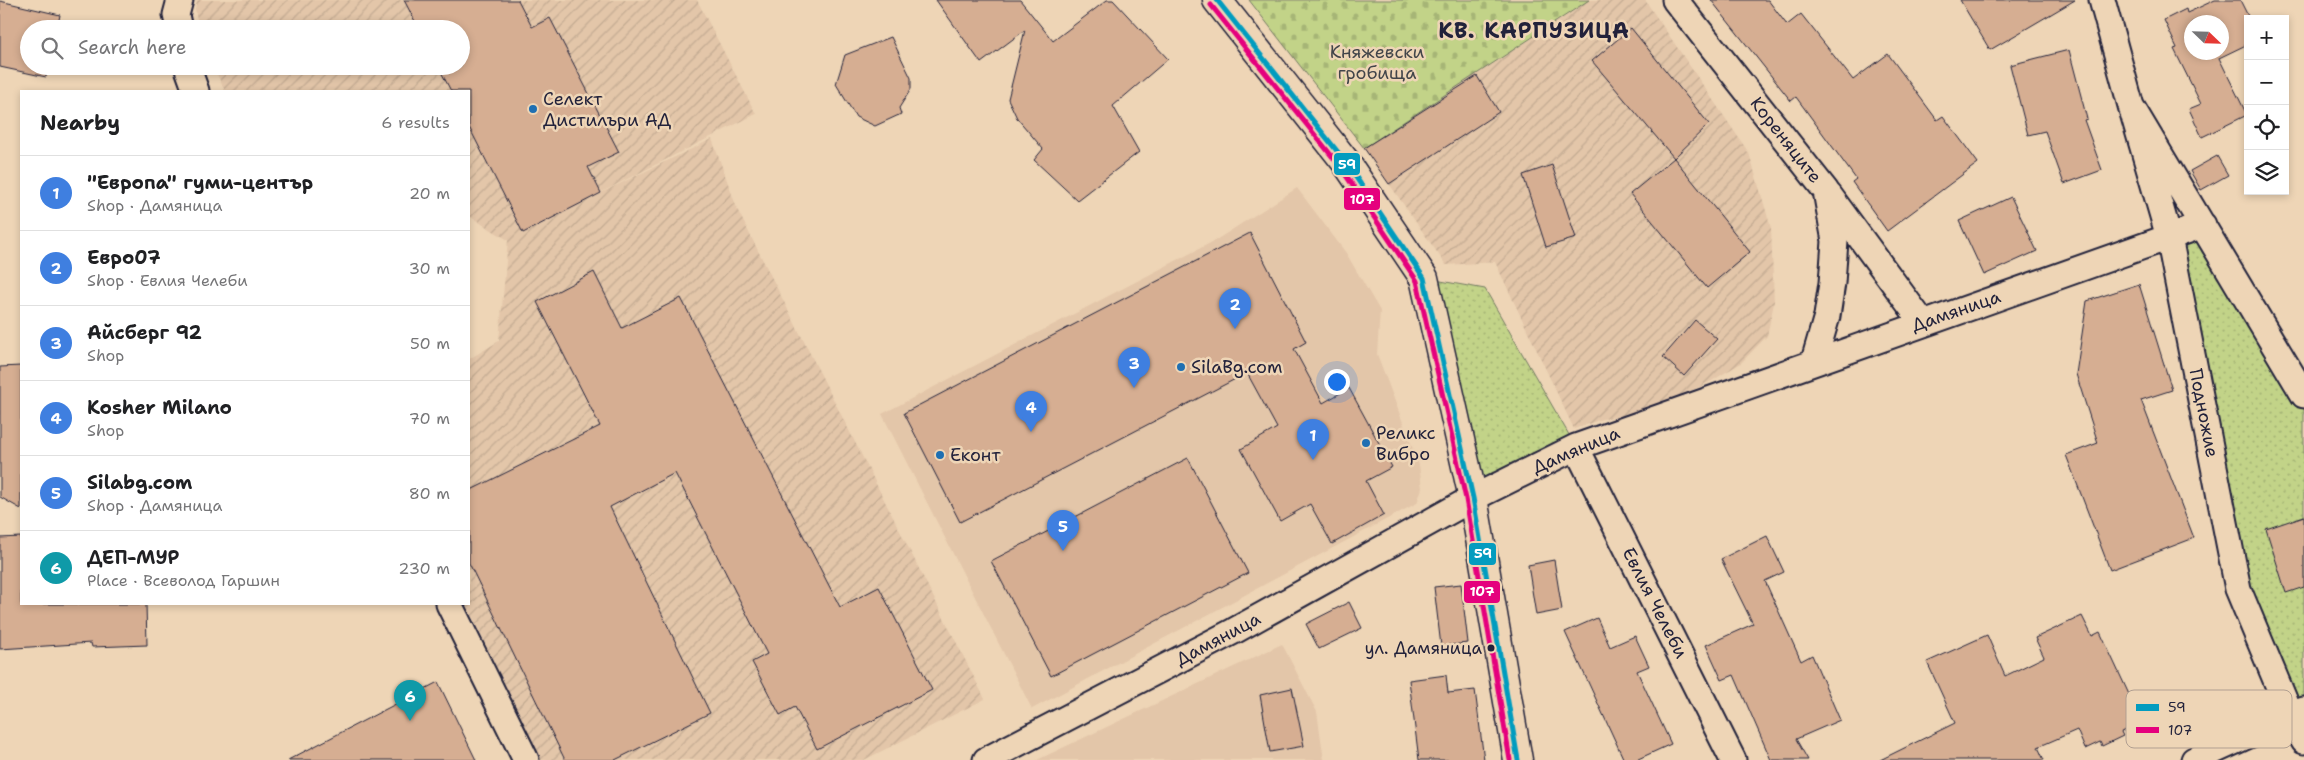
<!DOCTYPE html>
<html lang="en">
<head>
<meta charset="utf-8">
<style>
	:root { --surface:#fff; --page:#f2f2f2; --text:#202124; --muted:#757577; --line:#e0e0e0; --accent:#1f6fb2 }
	body { margin:0; font-family:"Shantell Sans",sans-serif; background:var(--page); color:var(--text) }
	.controls { position:absolute; right:15px; top:15px; display:grid; overflow:hidden; border-radius:0px; box-shadow:0 2px 8px #0003 }
	.controls button { width:45px; height:45px; display:grid; place-items:center; padding:0; border:0; border-bottom:1px solid var(--line); background:var(--surface); color:var(--text); font:25px sans-serif }
	.compass { position:absolute; left:2184px; top:15px; width:45px; height:45px; border-radius:50%; background:var(--surface); box-shadow:0 2px 8px #0003; rotate:113deg }
	.you { position:absolute; left:1336px; top:381px; width:18px; height:18px; margin:-12px; border:4px solid #fff; border-radius:50%; background:#1a73e8; box-shadow:0 0 0 8px #1a73e833 }
	.badge { display:grid; place-items:center; width:32px; height:32px; border-radius:50%; background:var(--accent); color:#fff; font-size:16px; font-weight:700 }
	.pin { position:absolute; translate:-50% -41px; filter:drop-shadow(0 1px 2px #0008) }
	.pin::after { content:''; position:absolute; top:26px; width:18px; height:15px; background:inherit; clip-path:polygon(0 0,100% 0,50% 100%) }
	.list { margin:0; padding:0; list-style:none }
	h2 { display:flex; justify-content:space-between; align-items:center; height:65px; margin:0; padding:0 20px; font-size:21px }
	h2 small { font-size:16px; font-weight:400; color:var(--muted) }
	.list li { display:grid; grid-template-columns:32px 1fr auto; gap:15px; align-items:center; box-sizing:border-box; height:75px; padding:0 20px; border-top:1px solid var(--line) }
	.list b { display:block; font-size:19px; white-space:nowrap }
	.list p { margin:0; font-size:16px; white-space:nowrap; color:var(--muted) }
	.list em { font-size:16px; font-style:normal; color:var(--muted) }
	.icon { flex:none; width:28px; height:28px; fill:none; stroke:currentColor; stroke-width:2; stroke-linecap:round; stroke-linejoin:round }
	.map { position:relative; flex:none; width:2304px; height:760px; overflow:hidden }
	.search { position:absolute; background:var(--surface); box-shadow:0 2px 8px #0003; left:20px; top:20px; width:450px; height:55px; display:flex; align-items:center; gap:12px; box-sizing:border-box; padding:0 18px; border-radius:28px; color:var(--muted); font-size:19px }
	.panel { position:absolute; background:var(--surface); box-shadow:0 2px 8px #0003; left:20px; top:90px; width:450px; height:515px; border-radius:0px }
	.map>svg:first-child { display:block }
	.built { fill:#e3c6a9 }
	.industrial { fill:url(#industrial-furrows) }
	.grass { fill:url(#grass-dots); stroke:#727a62 }
	.cemetery { fill:url(#cemetery-stones); stroke:#727a62 }
	.building { fill:#d6ae92; stroke:#22223b; fill-rule:evenodd }
	.lines { fill:none; stroke-linecap:round; stroke-linejoin:round }
	.minor-casing { stroke:#22223b; stroke-width:29 }
	.tertiary-casing { stroke:#22223b; stroke-width:31 }
	.minor { stroke:#eed5b6; stroke-width:25 }
	.tertiary { stroke:#eed5b6; stroke-width:28 }
	.bus-1-casing { stroke:#eed5b6; stroke-width:9 }
	.bus-2-casing { stroke:#eed5b6; stroke-width:9 }
	.bus-1 { stroke:#039cbf; stroke-width:5 }
	.bus-2 { stroke:#e5007d; stroke-width:5 }
	.poi-dot { fill:#1f6fb2; stroke:#eed5b6; stroke-width:2 }
	.bus-dot { fill:#22223b; stroke:#eed5b6; stroke-width:2 }
	.labels { text-anchor:middle; stroke-width:5; stroke-linejoin:round; paint-order:stroke }
	.bus-label { font-size:17px; fill:#22223b; stroke:#eed5b6; text-anchor:end }
	.park-label { font-size:18px; fill:#42454a; stroke:#eed5b6 }
	.poi-label { font-size:18px; fill:#22223b; stroke:#eed5b6; text-anchor:start }
	.street-label { font-size:18px; fill:#22223b; stroke:#eed5b6 }
	.district-label { font-size:22px; font-weight:bold; letter-spacing:1px; fill:#22223b; stroke:#eed5b6 }
	.key { fill:#eed5b6; stroke:#b19f91; stroke-width:1 }
	.key-label { font-size:14px; fill:#22223b }
	.line-badge { stroke:#eed5b6; stroke-width:2 }
	.badge-label { font-size:14px; text-anchor:middle; font-weight:bold; fill:#fff }
</style>
</head>
<body>
<div class="map">
<svg width="2304" height="760" viewBox="0 0 2304 760">
	<defs>
		<pattern id="industrial-furrows" width="10" height="10" patternUnits="userSpaceOnUse" patternTransform="scale(1.25)"><rect width="10" height="10" fill="#e3c6a9"/><path d="M-1 1l2-2M0 10L10 0M9 11l2-2" fill="none" stroke="#c2aa92"/></pattern>
		<pattern id="grass-dots" width="8" height="8" patternUnits="userSpaceOnUse" patternTransform="scale(1.25)"><rect width="8" height="8" fill="#c2d388"/><path d="M2 2h.1M6 6h.1" fill="none" stroke="#a6b576" stroke-width="1.8" stroke-linecap="round"/></pattern>
		<pattern id="cemetery-stones" width="16" height="16" patternUnits="userSpaceOnUse" patternTransform="scale(1.25)"><rect width="16" height="16" fill="#c2d388"/><path d="M2 7V4a2 2 0 0 1 4 0v3zM10 15v-3a2 2 0 0 1 4 0v3z" fill="#a6b576"/></pattern>
	</defs>
	<rect width="100%" height="100%" fill="#eed5b6"/>
	<filter id="ink" filterUnits="userSpaceOnUse"><feTurbulence type="fractalNoise" baseFrequency=".02" numOctaves="2"/><feDisplacementMap in="SourceGraphic" scale="10" xChannelSelector="R" yChannelSelector="G"/><feConvolveMatrix kernelMatrix="1 2 1 2 8 2 1 2 1" color-interpolation-filters="sRGB"/></filter>
	<g filter="url(#ink)">
		<path class="built" d="M1297 188 1346 253 1380 311 1377 354 1419 465 1422 488 1417 503 1032 709 882 414 1216 240Z
			M1282 644 1317 712 1324 760H1037Z"/>
		<path class="industrial" d="M197 0H697L756 114 580 203 712 139 738 211 985 699 864 760H541L466 604H469V359L499 341 508 240 469 216V91H225L213 66H461V29H199L195 9Z
			M1589 0H1645L1749 153 1771 228 1774 303 1767 336 1741 363 1710 382 1642 413 1602 419 1574 429 1495 262 1446 265 1364 148Z"/>
		<path class="grass" d="M2203 225 2304 395V710L2291 716 2238 589 2169 237Z
			M1424 278 1485 289 1576 447 1473 498Z"/>
		<path class="cemetery" d="M1249 0H1589L1364 148Z"/>
		<path class="building" d="M404 0H518L532 27 550 18 619 152 588 167 601 193 523 233 469 127V91H451L438 66H461V29H419Z
			M936 0H1020L1053 41 1107 0H1113L1168 59 1113 106 1139 152 1077 200 1034 160 1043 149 1017 118 1008 99 1025 30 981 63Z
			M1711 0H1768L1787 25 1801 14 1853 80 1888 54 1937 120 1943 116 1978 163 1887 231 1852 182 1856 179 1796 97 1791 101Z
			M1960 0H2075L1990 50Z
			M2215 0H2240L2248 16V44L2219 58 2247 115 2202 137 2189 109 2201 104 2174 49 2177 48 2164 20 2186 9 2187 13ZM2192 22H2222V52H2192Z
			M0 1 60 15 57 29H29V66H49L46 77 0 67Z
			M1631 28 1709 124 1674 158 1592 61Z
			M891 37 911 78V89L899 108 901 114 875 126 856 117 836 84 845 55Z
			M2069 50 2087 119 2084 120 2102 170 2064 184 2045 131 2028 135 2010 65Z
			M1477 76 1499 112 1389 184 1364 148Z
			M2217 156 2228 175 2201 190 2190 171Z
			M1674 158 1750 252 1707 288 1630 194Z
			M1552 165 1576 238 1546 247 1523 175Z
			M2011 197 2037 251 1984 275 1959 221Z
			M1250 233 1306 342 1294 349 1323 403 1349 388 1392 467 1366 481 1384 515 1332 544 1310 504 1280 521 1241 449 1277 428 1247 373 960 522 904 413Z
			M594 272 622 328 681 298 840 607 879 587 932 690 817 749 795 707 780 715 752 662 767 654 675 473 610 507 710 713 615 760H565L469 563V491L600 426 537 302Z
			M2139 284 2172 390 2141 400 2194 538 2110 570 2066 455 2098 443 2076 374 2087 301Z
			M1695 320 1717 339 1684 376 1663 357Z
			M21 366V509L0 497V367Z
			M1188 458 1248 573 1051 676 991 561Z
			M2304 516V587L2286 593 2266 529Z
			M1767 536 1784 572 1765 581 1801 661 1812 655 1840 720 1796 739 1808 760H1771L1734 675 1722 680 1706 645 1753 624 1721 559Z
			M21 537V604H146L147 645 92 647 91 643 0 649V538Z
			M1554 560 1562 610 1536 615 1528 565Z
			M1461 584 1468 643 1441 646 1434 587Z
			M1349 602 1362 628 1319 649 1306 624Z
			M2082 616 2092 636 2100 632 2134 705 2128 708 2135 726 2121 732 2123 736 2102 746 2100 742 2085 749 2077 730 2038 747 2044 760H1880L1955 723 1927 662 1987 635 2005 676 2044 657 2035 638Z
			M1597 618 1610 647 1635 636 1649 666 1637 671 1671 744 1636 760H1624L1565 632Z
			M1446 675 1448 693 1475 690 1484 760H1419L1409 680Z
			M438 682 476 760H288Z
			M1292 688 1304 746 1270 752 1260 695Z"/>
		<g class="lines">
			<defs>
				<path id="minor" d="M1675 0 1826 191 1835 241 1832 283 1827 316 1814 361
					M2102 0 2131 106 2304 395
					M179 29 176 15 180 0
					M187 66 196 91
					M2131 106 2169 237 2238 589 2291 716 2304 741
					M1829 195 1923 323
					M1576 447 1733 760
					M449 604 526 760
					M986 760 1234 631 1473 498 1576 447 2203 225
					M2194 760 2304 710"/>
				<path id="tertiary" d="M1217 0 1345 161 1424 278 1473 498 1518 760"/>
			</defs>
			<use href="#minor" class="minor-casing"/>
			<use href="#tertiary" class="tertiary-casing"/>
			<use href="#minor" class="minor"/>
			<use href="#tertiary" class="tertiary"/>
			<defs>
				<path id="bus-1" d="M1217 0 1345 161 1424 278 1473 498 1518 760"/>
				<path id="bus-2" d="M1211 5 1339 165 1417 281 1466 499 1510 760"/>
			</defs>
			<use href="#bus-1" class="bus-1-casing"/>
			<use href="#bus-2" class="bus-2-casing"/>
			<use href="#bus-1" class="bus-1"/>
			<use href="#bus-2" class="bus-2"/>
		</g>
	</g>
	<g class="poi-dot">
		<circle cx="533" cy="109" r="5"/>
		<circle cx="1181" cy="367" r="5"/>
		<circle cx="1366" cy="443" r="5"/>
		<circle cx="940" cy="455" r="5"/>
	</g>
	<circle class="bus-dot" cx="1491" cy="648" r="4.5"/>
	<g class="labels">
		<g class="bus-label">
			<text x="1482" y="654">ул. Дамяница</text>
		</g>
		<g class="park-label">
			<text x="1377" y="58">Княжевски<tspan x="1377" dy="21">гробища</tspan></text>
		</g>
		<g class="poi-label">
			<text x="543" y="105">Селект<tspan x="543" dy="21">Дистилъри АД</tspan></text>
			<text x="1191" y="373">SilaBg.com</text>
			<text x="1376" y="439">Реликс<tspan x="1376" dy="21">Вибро</tspan></text>
			<text x="950" y="461">Еконт</text>
		</g>
		<g class="street-label">
			<text transform="translate(1786 140) rotate(52)" y="6">Кореняците</text>
			<text transform="translate(1956 311) rotate(-19)" y="6">Дамяница</text>
			<text transform="translate(2204 413) rotate(79)" y="6">Подножие</text>
			<text transform="translate(1576 450) rotate(-23)" y="6">Дамяница</text>
			<text transform="translate(1655 603) rotate(63)" y="6">Евлия Челеби</text>
			<text transform="translate(1218 639) rotate(-28)" y="6">Дамяница</text>
		</g>
		<g class="district-label">
			<text x="1534" y="38">КВ. КАРПУЗИЦА</text>
		</g>
	</g>
	<rect x="2126" y="690" width="166" height="58" rx="8" class="key"/>
	<rect x="2136" y="704" width="23" height="7" fill="#039cbf"/>
	<rect x="2136" y="727" width="23" height="6" fill="#e5007d"/>
	<g class="key-label">
		<text x="2168" y="712">59</text>
		<text x="2168" y="735">107</text>
	</g>
	<g class="line-badge">
		<rect x="1333" y="152" width="28" height="24" rx="5" fill="#039cbf"/>
		<rect x="1343" y="187" width="38" height="24" rx="5" fill="#e5007d"/>
		<rect x="1468" y="542" width="29" height="24" rx="5" fill="#039cbf"/>
		<rect x="1463" y="580" width="38" height="24" rx="5" fill="#e5007d"/>
	</g>
	<g class="badge-label">
		<text x="1347" y="169">59</text>
		<text x="1362" y="204">107</text>
		<text x="1483" y="558">59</text>
		<text x="1482" y="596">107</text>
	</g>
</svg>
<div class="controls">
<button>+</button>
<button>−</button>
<button><svg class="icon" aria-label="locate" viewBox="0 0 24 24"><circle cx="12" cy="12" r="6"/><path d="M12 2v4M12 18v4M2 12h4M18 12h4"/></svg></button>
<button><svg class="icon" aria-label="layers" viewBox="0 0 24 24"><path d="M12 4l9 5-9 5-9-5zM3 14l9 5 9-5"/></svg></button>
</div>
<svg class="compass" viewBox="-18 -18 36 36"><path d="M0-13l5 13h-10z" fill="#e53935"/><path d="M0 13l5-13h-10z" fill="#757577"/></svg>
<div class="you"></div>
<div class="pin badge" style="left:1313px;top:460px;background:#3f7fe0">1</div>
<div class="pin badge" style="left:1235px;top:329px;background:#3f7fe0">2</div>
<div class="pin badge" style="left:1134px;top:388px;background:#3f7fe0">3</div>
<div class="pin badge" style="left:1031px;top:432px;background:#3f7fe0">4</div>
<div class="pin badge" style="left:1063px;top:551px;background:#3f7fe0">5</div>
<div class="pin badge" style="left:410px;top:721px;background:#0f9aa8">6</div>
<div class="search"><svg class="icon" aria-label="search" viewBox="0 0 24 24"><circle cx="10" cy="10" r="6"/><path d="M15 15l6 6"/></svg>Search here</div>
<section class="panel">
<h2>Nearby<small>6 results</small></h2>
<ul class="list">
<li><span class="badge" style="background:#3f7fe0">1</span><div><b>&quot;Европа&quot; гуми-център</b><p>Shop · Дамяница</p></div><em>20 m</em></li>
<li><span class="badge" style="background:#3f7fe0">2</span><div><b>Евро07</b><p>Shop · Евлия Челеби</p></div><em>30 m</em></li>
<li><span class="badge" style="background:#3f7fe0">3</span><div><b>Айсберг 92</b><p>Shop</p></div><em>50 m</em></li>
<li><span class="badge" style="background:#3f7fe0">4</span><div><b>Kosher Milano</b><p>Shop</p></div><em>70 m</em></li>
<li><span class="badge" style="background:#3f7fe0">5</span><div><b>Silabg.com</b><p>Shop · Дамяница</p></div><em>80 m</em></li>
<li><span class="badge" style="background:#0f9aa8">6</span><div><b>ДЕП-МУР</b><p>Place · Всеволод Гаршин</p></div><em>230 m</em></li>
</ul>
</section>
</div>
</body>
</html>
